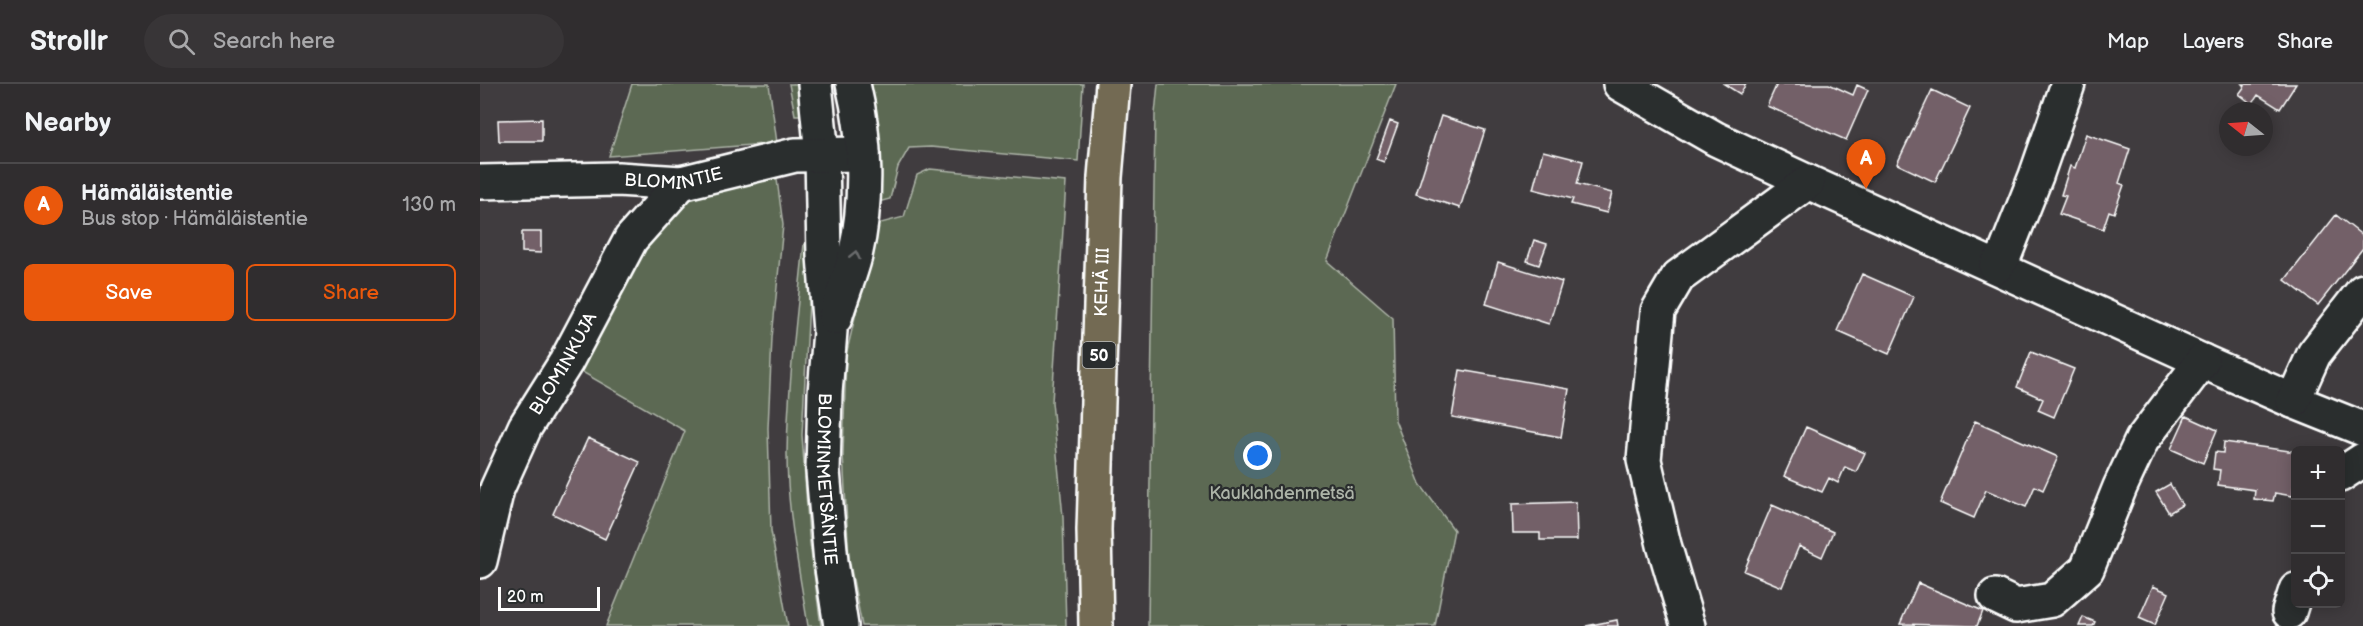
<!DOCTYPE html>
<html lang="en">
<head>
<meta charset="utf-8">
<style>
	:root { --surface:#302d2f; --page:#383537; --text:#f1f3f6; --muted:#a8a8aa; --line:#4b494b; --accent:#ea580c }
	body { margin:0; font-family:"Balsamiq Sans",sans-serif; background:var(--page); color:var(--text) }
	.controls { position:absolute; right:18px; bottom:18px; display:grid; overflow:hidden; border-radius:9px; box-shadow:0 3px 15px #0003 }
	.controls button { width:54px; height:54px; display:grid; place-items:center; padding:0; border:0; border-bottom:2px solid var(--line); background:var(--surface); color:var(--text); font:30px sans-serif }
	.compass { position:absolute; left:1739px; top:18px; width:54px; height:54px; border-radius:50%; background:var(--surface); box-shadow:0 3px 15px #0003; rotate:287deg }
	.scale { position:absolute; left:18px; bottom:15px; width:102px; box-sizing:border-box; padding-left:6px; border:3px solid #fff; border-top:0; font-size:16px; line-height:21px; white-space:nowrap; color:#fff; -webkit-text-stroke:4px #2a2d2e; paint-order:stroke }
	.you { position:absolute; left:778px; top:372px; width:21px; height:21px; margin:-15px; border:4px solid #fff; border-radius:50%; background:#1a73e8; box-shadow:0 0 0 9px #1a73e833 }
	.badge { display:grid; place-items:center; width:39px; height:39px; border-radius:50%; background:var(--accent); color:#fff; font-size:20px; font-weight:700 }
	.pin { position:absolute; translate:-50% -50px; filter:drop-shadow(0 2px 3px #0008) }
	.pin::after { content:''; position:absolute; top:32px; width:21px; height:18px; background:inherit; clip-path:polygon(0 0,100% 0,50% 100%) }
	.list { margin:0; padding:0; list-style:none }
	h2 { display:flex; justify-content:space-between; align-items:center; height:78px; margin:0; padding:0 24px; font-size:26px }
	h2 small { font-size:20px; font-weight:400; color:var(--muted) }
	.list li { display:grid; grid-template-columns:39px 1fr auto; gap:18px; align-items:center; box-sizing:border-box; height:84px; padding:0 24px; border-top:2px solid var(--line) }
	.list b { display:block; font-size:22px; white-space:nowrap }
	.list p { margin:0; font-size:20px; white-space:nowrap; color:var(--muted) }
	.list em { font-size:20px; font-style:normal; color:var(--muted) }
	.actions { display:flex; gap:12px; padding:18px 24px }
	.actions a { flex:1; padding:14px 0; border:2px solid var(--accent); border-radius:9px; text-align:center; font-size:21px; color:var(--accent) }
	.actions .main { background:var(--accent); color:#fff }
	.icon { flex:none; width:33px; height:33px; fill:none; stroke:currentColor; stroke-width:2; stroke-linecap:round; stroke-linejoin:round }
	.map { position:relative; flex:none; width:1883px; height:542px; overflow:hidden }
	header { display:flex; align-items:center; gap:36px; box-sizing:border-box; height:84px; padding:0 30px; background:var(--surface); border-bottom:2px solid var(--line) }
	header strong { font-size:28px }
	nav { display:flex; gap:33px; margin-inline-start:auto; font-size:21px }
	.search { width:420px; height:54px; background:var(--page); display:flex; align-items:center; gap:15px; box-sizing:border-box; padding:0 21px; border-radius:33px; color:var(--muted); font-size:22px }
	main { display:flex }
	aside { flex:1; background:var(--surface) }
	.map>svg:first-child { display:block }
	.green { fill:#5b6952; stroke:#adb4a8; stroke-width:1.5 }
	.building { fill:#736067; stroke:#fff; stroke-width:1.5 }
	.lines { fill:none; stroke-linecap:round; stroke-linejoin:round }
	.minor-casing { stroke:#fff; stroke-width:38 }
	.highway-casing { stroke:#fff; stroke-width:38 }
	.minor { stroke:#2a2d2e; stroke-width:33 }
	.highway { stroke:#736b52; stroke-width:33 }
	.oneway { stroke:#6a6c6d }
	.labels { text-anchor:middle; stroke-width:4.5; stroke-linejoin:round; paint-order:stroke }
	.shield { fill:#2a2d2e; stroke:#bfc0c0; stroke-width:1.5 }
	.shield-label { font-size:16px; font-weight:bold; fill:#fff }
	.street-label { font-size:18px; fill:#fff; stroke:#2a2d2e }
	.park-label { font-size:18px; fill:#adb4a8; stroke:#2a2d2e }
</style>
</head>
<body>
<header>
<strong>Strollr</strong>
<div class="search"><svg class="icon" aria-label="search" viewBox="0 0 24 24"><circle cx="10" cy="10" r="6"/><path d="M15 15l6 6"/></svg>Search here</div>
<nav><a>Map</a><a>Layers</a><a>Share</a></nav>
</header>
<main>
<aside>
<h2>Nearby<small></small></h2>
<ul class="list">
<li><span class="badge">A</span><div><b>Hämäläistentie</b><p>Bus stop · Hämäläistentie</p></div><em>130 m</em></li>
</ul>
<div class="actions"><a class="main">Save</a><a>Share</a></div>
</aside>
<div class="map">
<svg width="1883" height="542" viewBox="0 0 1883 542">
	<rect width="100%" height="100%" fill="#403c3f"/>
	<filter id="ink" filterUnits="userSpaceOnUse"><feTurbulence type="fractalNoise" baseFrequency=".0167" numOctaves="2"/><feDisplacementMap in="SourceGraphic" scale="12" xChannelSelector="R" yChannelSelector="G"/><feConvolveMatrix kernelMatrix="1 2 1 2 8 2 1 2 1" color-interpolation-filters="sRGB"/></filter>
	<g filter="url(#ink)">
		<path class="green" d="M152 0H289L297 59 129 72Z
			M309 0H324L326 31H315Z
			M387 0H603L598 77 451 63 429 64 418 83 410 115 398 118Z
			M678 0H916L847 177 913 234 915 336 940 400 974 446 955 542H668L675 30Z
			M450 85 586 98 572 318 583 433 586 542H382L369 475 363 371 366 271 397 140 424 133 437 91Z
			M296 88 303 141 292 254 288 344 291 447 308 542H126L205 347 97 285 191 117Z
			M324 160 332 161 322 351 329 452 341 542H328C319 485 307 427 307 370 308 300 317 230 324 160Z"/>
		<path class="building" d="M1244 0H1266L1260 10Z
			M1297 0H1349L1373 11 1377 1 1388 6 1366 56 1287 22Z
			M1763 0H1816L1800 25 1778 11 1772 20 1759 10 1765 2Z
			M1452 6 1490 24 1455 98 1417 80Z
			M961 32 1005 46 980 124 936 110Z
			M62 35V57H19L18 36Z
			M910 37 918 40 904 78 896 75Z
			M1606 50 1650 65 1639 99 1644 101 1634 129 1629 127 1623 145 1579 130 1586 112 1581 111 1590 82 1595 84Z
			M1063 67 1103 77 1097 100 1132 109 1127 129 1091 120 1093 115 1053 105Z
			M1856 131 1883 152V164L1838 221 1805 196Z
			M42 148H61V169L42 168Z
			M1054 156 1067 160 1059 181 1047 177Z
			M1018 178 1082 198 1069 240 1006 220Z
			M1382 190 1434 213 1409 270 1357 247Z
			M1551 268 1594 285 1574 333 1558 326 1563 315 1537 303Z
			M980 286 1089 305 1081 353 972 333Z
			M1706 332 1737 346 1723 379 1691 365Z
			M1495 337 1578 373 1563 406 1555 402 1546 423 1506 406 1494 434 1460 419Z
			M1326 343 1385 369 1376 388 1365 383 1358 399 1349 394 1342 408 1304 392Z
			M108 354 160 378 125 455 73 430Z
			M1744 358 1816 368 1813 412 1795 409 1793 417 1774 415 1775 406 1738 401 1740 386 1733 385 1735 368 1743 369Z
			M1690 400 1702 421 1689 429 1676 408Z
			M1096 418 1097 456H1060V449H1033L1032 420Z
			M1292 421 1353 448 1342 473 1319 462 1302 503 1264 487Z
			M1438 499 1503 527 1497 542 1420 540Z
			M1673 502 1689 509 1675 541 1659 534Z
			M1603 533 1615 538 1613 542H1599Z
			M1137 536 1138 542H1106Z"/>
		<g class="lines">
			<defs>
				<g id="minor">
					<path id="s1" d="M335 0 342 71 344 172 350 247 345 309 343 387 351 478 361 542"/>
					<path d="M1140 0 1236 55 1328 98 1722 277 1813 317 1883 345"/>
					<path id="s2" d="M0 98 138 95 201 99 315 71 383 70"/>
					<path d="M1516 183 1525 170 1556 92 1588 0"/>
					<path d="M355 234C361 213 370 192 375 172 388 117 386 54 373 0"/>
					<path d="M1813 317 1834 270 1883 207"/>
					<path d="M1860 391 1883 376"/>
					<path id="s3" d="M0 477 17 405 45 343 86 278 151 155 201 99"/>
					<path d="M1515 512 1536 522 1572 516 1607 485 1640 403 1662 356 1722 277"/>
					<path d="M1809 528 1816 506"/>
					<path d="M1208 542 1184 461 1164 376 1178 227 1198 193 1328 98"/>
				</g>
				<g id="highway">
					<path id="s4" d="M616 542 614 446 625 93 633 0"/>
				</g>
			</defs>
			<use href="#minor" class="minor-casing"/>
			<use href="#highway" class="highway-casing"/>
			<use href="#minor" class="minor"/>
			<use href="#highway" class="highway"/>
		</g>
		<defs><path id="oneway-chevron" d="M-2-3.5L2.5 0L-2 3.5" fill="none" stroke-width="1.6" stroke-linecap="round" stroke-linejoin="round" transform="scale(1.5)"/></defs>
		<use class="oneway" href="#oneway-chevron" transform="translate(375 171) rotate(-77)"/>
	</g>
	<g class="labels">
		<rect class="shield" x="602.5" y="258" width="33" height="26" rx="4.5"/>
		<g class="shield-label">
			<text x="619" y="277">50</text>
		</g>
		<g class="street-label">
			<text dy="6" stroke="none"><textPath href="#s2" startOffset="194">BLOMINTIE</textPath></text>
			<text dy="6" stroke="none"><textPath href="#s4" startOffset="344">KEHÄ III</textPath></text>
			<text dy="6" stroke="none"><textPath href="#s3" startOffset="216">BLOMINKUJA</textPath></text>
			<text dy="6" stroke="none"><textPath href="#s1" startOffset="396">BLOMINMETSÄNTIE</textPath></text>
		</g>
		<g class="park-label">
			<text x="802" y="415">Kauklahdenmetsä</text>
		</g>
	</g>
</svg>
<div class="controls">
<button>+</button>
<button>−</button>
<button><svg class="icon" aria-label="locate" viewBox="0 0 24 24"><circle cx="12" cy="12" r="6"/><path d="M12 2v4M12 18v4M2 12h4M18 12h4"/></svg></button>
</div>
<svg class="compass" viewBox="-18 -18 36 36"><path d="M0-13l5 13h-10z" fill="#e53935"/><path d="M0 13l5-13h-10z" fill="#a8a8aa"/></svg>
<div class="scale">20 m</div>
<div class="you"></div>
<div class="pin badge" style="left:1386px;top:105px">A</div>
</div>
</main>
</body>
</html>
